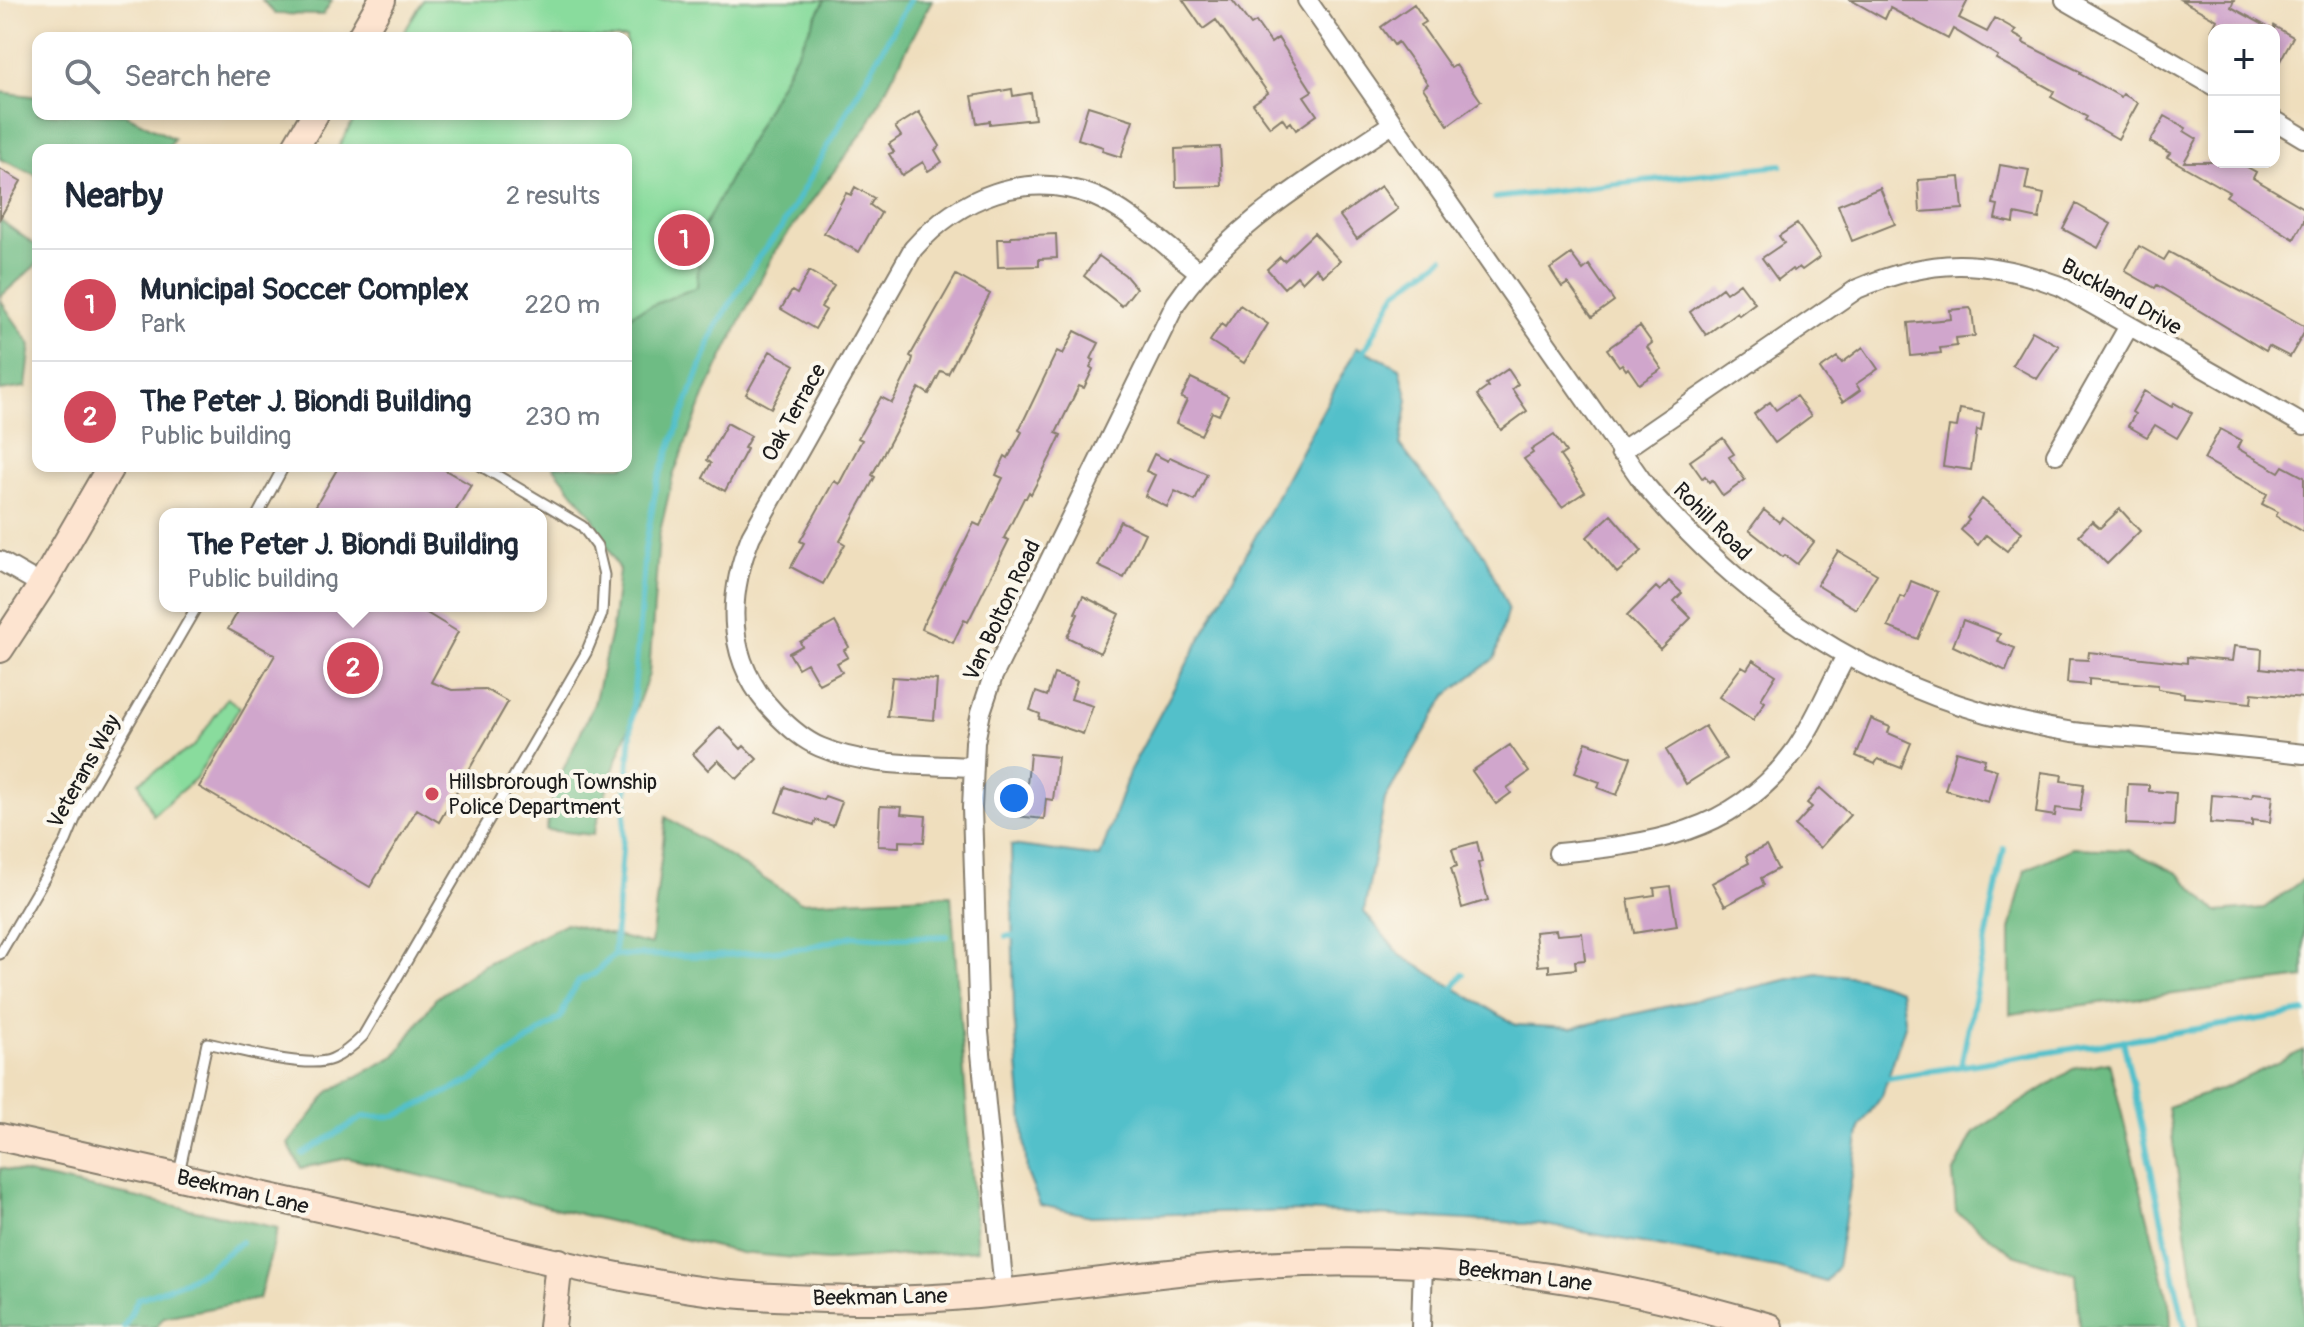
<!DOCTYPE html>
<html lang="en">
<head>
<meta charset="utf-8">
<style>
	:root { --surface:#fff; --page:#f2f2f3; --text:#1f2937; --muted:#747a83; --line:#e0e1e3; --accent:#d1495b }
	body { margin:0; font-family:Pangolin,sans-serif; background:var(--page); color:var(--text) }
	.controls { position:absolute; right:24px; top:24px; display:grid; overflow:hidden; border-radius:16px; box-shadow:0 4px 12px #0003 }
	.controls button { width:72px; height:72px; display:grid; place-items:center; padding:0; border:0; border-bottom:2px solid var(--line); background:var(--surface); color:var(--text); font:40px sans-serif }
	.you { position:absolute; left:1014px; top:798px; width:28px; height:28px; margin:-20px; border:6px solid #fff; border-radius:50%; background:#1a73e8; box-shadow:0 0 0 12px #1a73e833 }
	.badge { display:grid; place-items:center; width:52px; height:52px; border-radius:50%; background:var(--accent); color:#fff; font-size:26px; font-weight:700 }
	.pin { position:absolute; translate:-50% -50%; border:4px solid #fff; box-shadow:0 2px 8px #0006 }
	.popup { position:absolute; left:159px; top:508px; width:388px; height:104px; box-sizing:border-box; display:grid; place-content:center; border-radius:16px; background:var(--surface); filter:drop-shadow(0 2px 6px #0005); font-size:26px; white-space:nowrap; color:var(--muted) }
	.popup b { font-size:30px; color:var(--text) }
	.popup::after { content:''; position:absolute; left:50%; top:100%; margin-left:-16px; border:16px solid transparent; border-top-color:var(--surface) }
	.list { margin:0; padding:0; list-style:none }
	h2 { display:flex; justify-content:space-between; align-items:center; height:104px; margin:0; padding:0 32px; font-size:34px }
	h2 small { font-size:26px; font-weight:400; color:var(--muted) }
	.list li { display:grid; grid-template-columns:52px 1fr auto; gap:24px; align-items:center; box-sizing:border-box; height:112px; padding:0 32px; border-top:2px solid var(--line) }
	.list b { display:block; font-size:30px; white-space:nowrap }
	.list p { margin:0; font-size:26px; white-space:nowrap; color:var(--muted) }
	.list em { font-size:26px; font-style:normal; color:var(--muted) }
	.icon { flex:none; width:44px; height:44px; fill:none; stroke:currentColor; stroke-width:2; stroke-linecap:round; stroke-linejoin:round }
	.map { position:relative; flex:none; width:2304px; height:1327px; overflow:hidden }
	.search { position:absolute; background:var(--surface); box-shadow:0 4px 12px #0003; left:32px; top:32px; width:600px; height:88px; display:flex; align-items:center; gap:20px; box-sizing:border-box; padding:0 28px; border-radius:16px; color:var(--muted); font-size:30px }
	.panel { position:absolute; background:var(--surface); box-shadow:0 4px 12px #0003; left:32px; top:144px; width:600px; height:328px; border-radius:16px }
	.map>svg:first-child { display:block }
	.green { fill:#89dc9d; stroke:#527c5c; stroke-width:2 }
	.forest { fill:#6ebc84; stroke:#456c50; stroke-width:2 }
	.water { fill:#52c0ca; stroke:#376e73; stroke-width:2 }
	.lines { fill:none; stroke-linecap:round; stroke-linejoin:round }
	.stream { stroke:#52c0ca; stroke-width:6 }
	.building { fill:#d0a6cc }
	.lane-casing { stroke:#867d6c; stroke-width:13 }
	.street-casing { stroke:#867d6c; stroke-width:22 }
	.secondary-casing { stroke:#867d6c; stroke-width:30 }
	.lane { stroke:#fff; stroke-width:9 }
	.street { stroke:#fff; stroke-width:18 }
	.secondary { stroke:#fde4d0; stroke-width:26 }
	.poi-dot { fill:#d1495b; stroke:#fbf7ec; stroke-width:3 }
	.labels { text-anchor:middle; stroke-width:8; stroke-linejoin:round; paint-order:stroke }
	.street-label { font-size:22px; fill:#1c1c1c; stroke:#fbf7ec }
	.poi-label { font-size:22px; fill:#1c1c1c; stroke:#fbf7ec; text-anchor:start }
</style>
</head>
<body>
<div class="map">
<svg width="2304" height="1327" viewBox="0 0 2304 1327">
	<rect width="100%" height="100%" fill="#fbf7ec"/>
	<filter id="ink" filterUnits="userSpaceOnUse"><feTurbulence type="fractalNoise" baseFrequency=".0125" numOctaves="2"/><feDisplacementMap in="SourceGraphic" scale="16" xChannelSelector="R" yChannelSelector="G"/><feConvolveMatrix kernelMatrix="1 2 1 2 8 2 1 2 1" color-interpolation-filters="sRGB"/></filter>
	<filter id="wash" filterUnits="userSpaceOnUse"><feTurbulence type="fractalNoise" baseFrequency=".006" numOctaves="4" result="noise"/><feDisplacementMap in="SourceGraphic" scale="32" xChannelSelector="R" yChannelSelector="G"/><feGaussianBlur stdDeviation="1.8" result="paint"/><feColorMatrix in="noise" values="0 0 0 0 0 0 0 0 0 0 0 0 0 0 0 0 0 1.4 0 .05"/><feComposite in="paint" operator="in"/></filter>
	<g filter="url(#wash)">
		<rect width="100%" height="100%" fill="#efdebd"/>
		<path class="green" d="M423 0H863L680 361 626 330V150H337L357 114H626V38H401Z
			M227 698 240 707 196 778 153 815 139 782 195 745Z"/>
		<path class="forest" d="M262 0H332L323 15 275 14Z
			M825 0H932L866 128 775 251 707 389 673 476 659 536 649 674 611 776 593 835 546 830 554 789 594 704 612 628 619 570 592 516 553 466H626V321L633 313 697 287 700 234Z
			M0 92 38 97V114H125L174 139 167 150H38V176L0 159Z
			M0 220 38 247V263L0 297Z
			M0 300 31 345 26 387 0 391Z
			M666 817 801 902 951 895 977 1250 827 1261 741 1253 348 1158 301 1168 288 1144 330 1091 395 1056 436 998 485 964 566 923 651 945Z
			M2072 848 2129 850 2178 873 2217 912 2264 908 2304 879V978L2010 1014V930L2025 870Z
			M2304 1050V1327H2200L2168 1107 2224 1088Z
			M2109 1062 2170 1307 2171 1327H2080L2076 1274 2014 1254 1956 1212 1953 1174 1974 1132 2073 1069Z
			M0 1168 278 1228 259 1299 164 1317 156 1327H0Z"/>
		<path class="water" d="M1357 347 1400 368 1408 400 1400 445 1485 556 1508 608 1495 658 1446 696 1385 799 1364 912 1400 955 1516 1025 1571 1028 1817 973 1859 977 1900 990 1905 1025 1882 1096 1860 1126 1837 1267 1826 1282 1776 1268 1540 1224 1301 1211 1091 1216 1040 1205 1027 1173 1014 1014 1011 845 1100 857 1130 770Z"/>
		<g class="lines">
			<path class="stream" d="M1495 198 1781 165
				M1361 357 1396 292 1443 258
				M1006 936H1018
				M614 955 717 956 806 948 853 936 892 938 947 936
				M1449 995 1463 974
				M2123 1040 2185 1327
				M1961 1066 2004 849
				M1881 1079 2304 1012
				M303 1154 363 1117 396 1116 471 1081 561 1017 567 1001 579 981 594 974 614 955 645 549 657 482 715 329 758 258 781 229 910 0
				M124 1327 138 1299 184 1282 204 1271 241 1242"/>
		</g>
		<g id="blocks">
			<path class="building" d="M1183 0H1232L1251 25 1256 22 1271 43 1278 38 1312 91 1304 96 1317 115 1296 130 1291 122 1287 125 1282 118 1270 127 1253 104 1268 93 1216 20 1203 29Z
				M1851 0H1968L1959 18 1987 32 1995 18 2016 30 2013 34 2024 40 2023 43 2081 72 2080 74 2121 97 2123 94 2138 103 2118 139 2085 120 2087 117 2051 97 2054 91 1996 59 1998 56 1953 29 1948 39 1890 8 1885 19Z
				M2181 0H2234L2231 7 2273 30H2212L2217 20Z
				M1414 4 1426 22 1421 25 1451 68 1456 65 1481 101 1448 125 1423 88 1428 84 1398 42 1394 45 1381 27Z
				M2274 26 2293 37 2274 72Z
				M1012 89 1013 96 1031 93 1035 119 990 124V121L977 123 972 96Z
				M1088 106 1133 120 1121 157 1102 151 1103 147 1078 139Z
				M919 112 940 146 935 150 942 162 928 171 923 162 902 175 889 154 894 152 889 144 901 136 895 127Z
				M2165 116 2186 128 2184 131 2197 139 2184 162H2238L2256 172 2253 178 2304 208V221L2294 239 2226 196 2229 192 2167 157 2170 153 2150 142Z
				M1220 147 1222 186 1176 187 1175 149Z
				M2000 165 2029 170 2025 190 2044 194 2039 219 2015 214 2014 223 1995 219 1998 205 1993 204Z
				M0 169 21 181 0 218Z
				M1960 177 1963 209 1920 212 1918 180Z
				M1381 186 1398 209 1357 239 1340 216Z
				M855 187 874 198 870 205 881 213 859 252 824 233 846 193 851 195Z
				M1880 188 1895 224 1852 241 1838 205Z
				M2076 204 2111 224 2098 248 2063 229Z
				M1797 224 1820 257 1802 270 1799 267 1794 271 1792 269 1778 280 1762 258 1784 243 1779 236Z
				M1314 233 1340 261 1323 276 1316 268 1302 282 1297 276 1284 288 1267 269 1280 257 1284 261Z
				M1056 234 1057 258 1039 259V266L998 267 997 239H1011V236Z
				M2139 246 2164 260 2169 252 2304 326V333L2290 357 2269 346 2266 351 2157 285 2155 288 2125 271Z
				M1571 254 1583 270 1589 265 1614 301 1592 317 1568 283 1562 287 1550 269Z
				M1099 256 1125 275 1136 288 1122 306 1084 276Z
				M809 271 834 286 821 307 826 310 815 329 781 309 792 291 797 294Z
				M956 275 990 294 948 374 941 371 929 394 919 388 872 475 875 477 840 541 845 544 823 584 791 567 804 543 800 541 834 481 839 484 862 440 858 438 881 397 892 403 911 365 913 358 910 356Z
				M1740 283 1755 303 1739 315 1737 312 1706 335 1690 312 1722 288 1726 293Z
				M1240 305 1268 324 1244 363 1210 341 1221 324 1225 327Z
				M1970 308 1972 311 1975 336 1956 338 1957 346 1940 348 1941 353 1911 356 1908 323 1951 319 1950 310Z
				M1640 326 1652 343 1647 347 1662 369 1639 384 1628 368 1626 370 1622 364 1619 366 1607 349Z
				M1075 331 1099 343 1091 359 1094 360 1090 367 1093 369 1084 388 1079 386 1056 433 1061 435 1053 452 1031 494 1029 492 1026 498H1024L1004 538 1009 540 968 622 964 620 953 643 922 629 925 621 974 523 980 526 1003 478 996 475 1005 456 1008 458 1022 432 1019 430 1057 351 1063 354Z
				M2032 331 2059 346 2037 379 2012 365Z
				M1863 347 1878 369 1856 384 1860 390 1843 402 1820 369 1837 357 1842 363Z
				M770 351 795 365 771 408 746 394Z
				M1508 369 1518 384 1512 389 1527 411 1501 430 1477 395 1488 387 1486 384Z
				M1191 378 1228 396 1219 415 1212 412 1201 435 1176 423 1187 400 1181 398Z
				M2144 391 2172 407 2174 403 2192 413 2177 438 2155 425 2147 437 2128 426 2135 414 2132 412Z
				M1796 396 1811 416 1775 443 1754 414 1770 402 1776 410Z
				M1960 409 1984 413 1981 431 1977 430 1971 470 1943 466 1949 426 1957 427Z
				M727 423 751 436 744 448 747 449 725 491 703 478 711 463 707 460Z
				M2220 429 2241 440 2237 448 2279 472 2283 466 2304 477V532L2276 516 2278 512 2262 504 2267 494 2204 459Z
				M1554 435 1566 452 1560 456 1585 492 1562 507 1524 459 1533 453 1531 450Z
				M1723 438 1734 454 1729 457 1745 480 1723 496 1712 480 1709 482 1705 476 1702 478 1690 461Z
				M1154 454 1168 461 1170 457 1207 474 1195 501 1175 491 1167 507 1145 496 1155 475 1146 471Z
				M339 466H438L471 485 454 514H311Z
				M1982 499 2022 532 2007 551 1986 535 1978 545 1961 530 1969 520 1967 518Z
				M2120 509 2140 531 2107 564 2079 535 2092 521 2100 528Z
				M1764 510 1779 522 1783 517 1814 542 1797 564 1785 555 1783 557 1749 530Z
				M1611 515 1642 551 1617 573 1587 537Z
				M1120 521 1145 533 1124 578 1098 566Z
				M1838 551 1877 574 1856 609 1817 585Z
				M1669 581 1682 593 1674 601 1691 618 1660 649 1627 616 1656 587 1660 591Z
				M1911 581 1938 592 1918 639 1888 627 1900 596 1905 598Z
				M1083 596 1119 614 1100 653 1067 637 1078 614 1075 613Z
				M241 606H415L458 632 431 682 452 690 485 689 508 702 439 822 417 809 370 887 199 787 275 655 228 629Z
				M1963 620 2000 634 1997 641 2015 648 2006 671 1953 646Z
				M835 622 849 647 844 650 848 657 837 663 842 672 819 684 807 663 798 668 789 653 802 646 800 642Z
				M2234 646 2262 649 2261 668 2304 673V698L2252 693 2251 703 2184 697V693L2158 689V685L2089 679V685L2067 683 2069 659 2088 660 2089 652 2187 663V657L2232 661Z
				M1753 660 1776 675 1761 699 1765 702 1753 720 1719 697 1742 666 1747 669Z
				M1054 674 1077 681 1071 699 1093 706 1083 734 1039 719 1040 714 1030 710 1036 692 1047 696Z
				M892 677 937 680 934 720 887 716Z
				M1871 719 1890 727 1888 733 1911 743 1901 768 1878 759 1875 764 1856 756Z
				M1705 726 1726 759 1686 784 1666 750Z
				M720 727 741 749 744 746 757 759 737 779 718 760 708 770 693 754Z
				M1586 742 1631 757 1617 795 1598 788 1600 782 1575 773Z
				M1510 745 1529 772 1507 788 1511 793 1496 804 1472 771Z
				M1956 751 1985 759 1983 766 1997 770 1988 802 1945 790Z
				M1030 754 1058 757 1053 800 1046 799 1044 819 1016 816 1019 794 1026 795Z
				M2041 772 2062 775 2061 781 2084 784 2080 811 2056 808 2055 816 2036 813Z
				M2128 784 2149 785V791L2176 793 2174 826 2126 824Z
				M785 787 823 800 825 796 842 802 833 826 816 820 814 825 776 812Z
				M1820 788 1850 815 1820 848 1795 826 1812 807 1807 803Z
				M2253 793 2273 795 2270 822 2252 820V826L2210 823 2212 795 2252 798Z
				M880 806 902 807 901 814 926 816 924 842 899 841V847L878 846Z
				M1477 842 1482 862 1478 863 1488 900 1462 908 1451 868 1457 866 1452 849Z
				M1766 846 1778 869 1761 878 1764 885 1725 906 1712 883 1749 863 1746 856Z
				M1670 886 1677 926 1634 933 1628 899 1655 895 1654 888Z
				M1556 930 1557 935 1582 933 1585 960 1575 961 1576 969 1549 972V965L1538 966 1535 932Z"/>
		</g>
	</g>
	<g filter="url(#ink)">
		<use href="#blocks" fill-opacity="0" stroke="#867d6c" stroke-width="2"/>
		<g class="lines">
			<defs>
				<path id="lane" d="M258 514 284 466
					M0 954 66 841 80 807 197 606
					M179 1173 207 1043C236 1049 307 1070 332 1059 344 1054 354 1045 363 1036L586 653 602 614 604 575 597 546 582 526 481 466"/>
				<path id="street" d="M1307 0 1645 485C1761 621 1895 704 2073 732 2103 736 2134 737 2164 740 2211 744 2258 749 2304 754
					M2065 0 2214 86
					M2274 120 2304 138
					M1620 452 1857 289C1932 257 1984 258 2060 286L2304 425
					M2056 454 2129 326
					M0 561 42 585
					M973 767C923 764 866 767 820 747 803 740 789 727 776 714 726 663 726 599 751 536L913 249C959 197 1026 169 1094 196 1132 212 1165 246 1198 271
					M1558 853C1650 844 1734 834 1793 753 1814 725 1828 688 1846 656
					M1004 1291 979 1032 972 808 975 742 981 712 993 676 1176 303C1231 223 1313 178 1392 124
					M1421 1327 1423 1263"/>
				<path id="secondary" d="M360 38 382 0
					M294 150 315 114
					M0 649 42 585 111 466
					M0 1137C141 1168 281 1200 422 1231 524 1254 627 1283 731 1294 773 1298 816 1299 857 1300 987 1302 1115 1275 1244 1266 1429 1253 1591 1274 1769 1327
					M552 1327 559 1262"/>
			</defs>
			<use href="#lane" class="lane-casing"/>
			<use href="#street" class="street-casing"/>
			<use href="#secondary" class="secondary-casing"/>
			<use href="#lane" class="lane"/>
			<use href="#street" class="street"/>
			<use href="#secondary" class="secondary"/>
		</g>
	</g>
	<circle class="poi-dot" cx="432" cy="794" r="8"/>
	<g class="labels">
		<g class="street-label">
			<text transform="translate(2122 296) rotate(29)" y="8">Buckland Drive</text>
			<text transform="translate(793 412) rotate(-61)" y="8">Oak Terrace</text>
			<text transform="translate(1713 521) rotate(45)" y="8">Rohill Road</text>
			<text transform="translate(1001 610) rotate(-65)" y="8">Van Bolton Road</text>
			<text transform="translate(83 771) rotate(-61)" y="8">Veterans Way</text>
			<text transform="translate(243 1191) rotate(13)" y="8">Beekman Lane</text>
			<text transform="translate(1525 1275) rotate(7)" y="8">Beekman Lane</text>
			<text transform="translate(880 1296) rotate(-1)" y="8">Beekman Lane</text>
		</g>
		<g class="poi-label">
			<text x="448" y="789">Hillsbrorough Township<tspan x="448" dy="25">Police Department</tspan></text>
		</g>
	</g>
</svg>
<div class="controls">
<button>+</button>
<button>−</button>
</div>
<div class="you"></div>
<div class="pin badge" style="left:684px;top:240px">1</div>
<div class="pin badge" style="left:353px;top:668px">2</div>
<div class="popup"><b>The Peter J. Biondi Building</b>Public building</div>
<div class="search"><svg class="icon" aria-label="search" viewBox="0 0 24 24"><circle cx="10" cy="10" r="6"/><path d="M15 15l6 6"/></svg>Search here</div>
<section class="panel">
<h2>Nearby<small>2 results</small></h2>
<ul class="list">
<li><span class="badge">1</span><div><b>Municipal Soccer Complex</b><p>Park</p></div><em>220 m</em></li>
<li><span class="badge">2</span><div><b>The Peter J. Biondi Building</b><p>Public building</p></div><em>230 m</em></li>
</ul>
</section>
</div>
</body>
</html>
